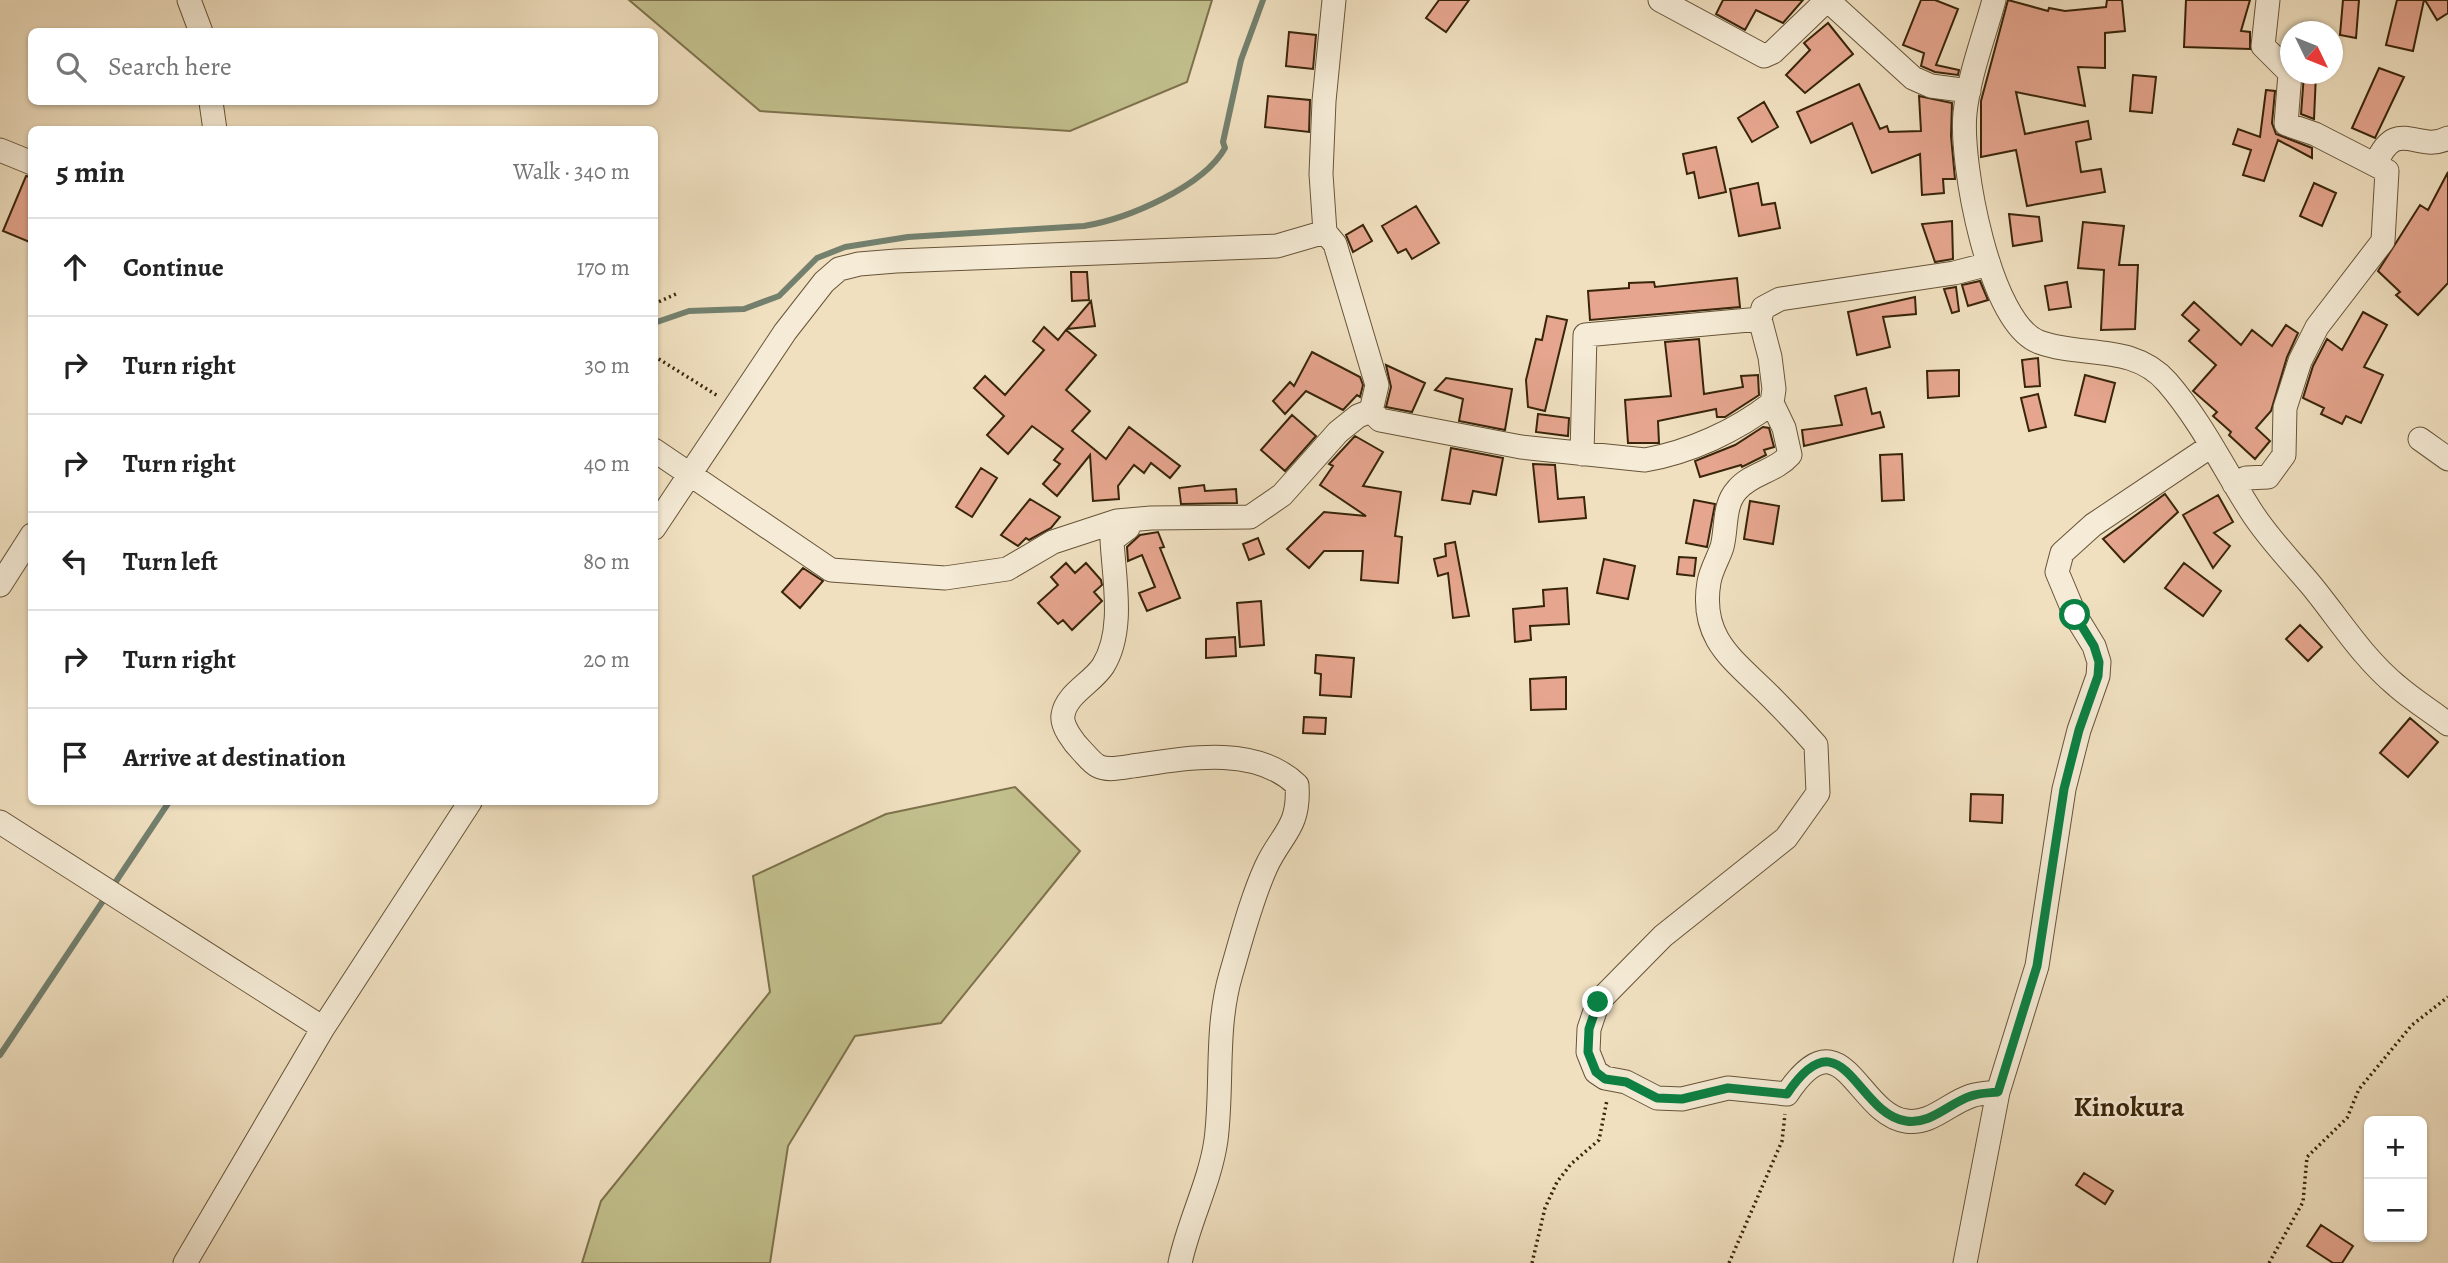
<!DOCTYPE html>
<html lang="en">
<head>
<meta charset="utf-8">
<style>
	:root { --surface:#fff; --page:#f6f6f6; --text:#222; --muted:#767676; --line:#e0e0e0 }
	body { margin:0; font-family:Alegreya,serif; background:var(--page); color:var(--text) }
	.controls { position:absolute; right:21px; bottom:21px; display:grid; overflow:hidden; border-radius:10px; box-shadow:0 2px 5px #0004 }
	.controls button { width:63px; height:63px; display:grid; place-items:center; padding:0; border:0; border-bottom:2px solid var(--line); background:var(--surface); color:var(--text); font:35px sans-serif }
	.compass { position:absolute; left:2280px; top:21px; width:63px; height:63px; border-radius:50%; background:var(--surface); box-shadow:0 2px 5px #0004; rotate:133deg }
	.stop { position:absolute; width:21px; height:21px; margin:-16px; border:5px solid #0b8043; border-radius:50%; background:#fff }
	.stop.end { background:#0b8043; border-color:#fff; box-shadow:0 2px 7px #0008 }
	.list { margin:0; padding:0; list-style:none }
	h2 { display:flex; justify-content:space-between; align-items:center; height:91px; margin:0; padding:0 28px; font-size:30px }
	h2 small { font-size:23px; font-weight:400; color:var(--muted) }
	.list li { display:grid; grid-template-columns:46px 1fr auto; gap:21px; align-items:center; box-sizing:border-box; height:98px; padding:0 28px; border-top:2px solid var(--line) }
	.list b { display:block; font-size:26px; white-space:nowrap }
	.list em { font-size:23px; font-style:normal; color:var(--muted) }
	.icon { flex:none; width:38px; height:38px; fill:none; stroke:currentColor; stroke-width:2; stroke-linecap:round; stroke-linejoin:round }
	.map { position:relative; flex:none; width:2448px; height:1263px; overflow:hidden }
	.search { position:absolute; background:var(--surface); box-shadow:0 2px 5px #0004; left:28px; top:28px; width:630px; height:77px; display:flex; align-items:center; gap:18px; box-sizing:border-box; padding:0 24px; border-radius:10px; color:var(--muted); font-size:26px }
	.panel { position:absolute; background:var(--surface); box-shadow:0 2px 5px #0004; left:28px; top:126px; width:630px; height:679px; border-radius:10px }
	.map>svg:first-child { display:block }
	.green { fill:#c2c08d; stroke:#7e724c; stroke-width:2 }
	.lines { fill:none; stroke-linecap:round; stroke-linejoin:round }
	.stream { stroke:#73806e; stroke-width:6 }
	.building { fill:#e5a58e; stroke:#39250a; stroke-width:2 }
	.street-casing { stroke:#675438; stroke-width:25 }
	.path { stroke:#39250a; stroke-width:3.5; stroke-dasharray:2 3.5; stroke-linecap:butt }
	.street { stroke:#f5ebd6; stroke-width:23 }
	.route { stroke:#0b8043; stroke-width:9 }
	.labels { text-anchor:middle; stroke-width:5; stroke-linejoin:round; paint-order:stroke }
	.quarter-label { font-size:28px; font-weight:bold; fill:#39250a; stroke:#f5ebd6 }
</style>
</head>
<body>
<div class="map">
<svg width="2448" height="1263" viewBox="0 0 2448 1263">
	<rect width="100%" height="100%" fill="#f0e0c0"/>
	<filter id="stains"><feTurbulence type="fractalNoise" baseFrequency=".00286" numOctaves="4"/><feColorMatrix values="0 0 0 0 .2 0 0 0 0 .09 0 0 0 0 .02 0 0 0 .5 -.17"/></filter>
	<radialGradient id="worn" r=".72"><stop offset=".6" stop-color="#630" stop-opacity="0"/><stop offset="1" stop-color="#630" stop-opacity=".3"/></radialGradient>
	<path class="green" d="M629 0H1212L1187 82 1070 131 760 111Z
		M1015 787 1080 851 941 1023 855 1036 788 1146 770 1263H582L601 1201 770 992 753 876 886 814Z"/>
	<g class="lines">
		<path class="stream" d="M654 323 689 311 744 309 779 296 817 258 845 247 908 237 1084 226C1127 219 1203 187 1225 148L1223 142 1241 60 1263 0
			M0 1055 169 802"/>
	</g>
	<path class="building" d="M1439 0H1469L1446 32 1426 18Z
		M1723 0H1803L1783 23 1756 10 1745 30 1716 14Z
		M1921 0H1935L1958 9 1936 65 1959 70 1958 75 1935 72 1921 66 1924 53 1903 45Z
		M2008 0 2048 11 2049 8 2065 11 2106 7 2107 0H2122L2125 31 2105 33V68L2078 67 2085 106 2016 92 2025 134 2088 121 2091 139 2076 142 2081 172 2101 169 2105 192 2027 206 2016 150 1981 157V101Z
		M2186 0H2250L2241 31 2250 32V49L2184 47Z
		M2343 0H2359L2356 38 2340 35Z
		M2397 0H2424L2413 51 2386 45Z
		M2425 0H2448V13L2437 20Z
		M1828 23 1853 54 1805 93 1786 75 1810 50 1804 43Z
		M1289 32 1316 35 1313 69 1286 66Z
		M2379 68 2404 77 2375 138 2352 128Z
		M2304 74H2316L2314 119 2301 114Z
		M2133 75 2156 77 2152 113 2130 111Z
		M1859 84 1880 129 1887 126 1889 132 1921 131 1919 96 1952 103 1951 136 1955 179H1943L1944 193 1922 195 1920 154 1872 173 1852 123 1811 143 1797 112Z
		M2266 90 2275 91 2272 123 2276 134 2312 148V158L2278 140 2264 181 2243 175 2251 150 2233 144 2238 129 2260 137Z
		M1268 96 1310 100 1309 132 1265 127Z
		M1764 102 1778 127 1752 142 1738 118Z
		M1716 147 1726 192 1699 198 1694 172 1687 174 1683 154Z
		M2448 172V283L2418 315 2396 295 2400 292 2378 271 2420 205 2428 210Z
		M26 176 32 177V243L3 231Z
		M1758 183 1762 205 1775 203 1780 228 1739 236 1730 189Z
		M2314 183 2336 193 2322 226 2300 216Z
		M1416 206 1439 243 1412 259 1406 249 1398 253 1382 226Z
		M2009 214 2039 217 2042 241 2013 246Z
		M1952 221 1953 259 1935 262 1922 224Z
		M2083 222 2124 226 2119 265H2138L2135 329 2101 330 2104 270 2078 268Z
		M1363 225 1372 241 1353 252 1346 235Z
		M1071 272H1087L1089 300 1072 301Z
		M1737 278 1740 307 1590 320 1588 291 1629 288V283L1654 282 1655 287Z
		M1980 281 1988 300 1968 306 1962 285Z
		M2067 282 2071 307 2049 310 2045 286Z
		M1956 287 1959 311 1952 313 1944 289Z
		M1915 297 1916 314 1883 317 1890 347 1857 355 1848 312Z
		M1091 301 1095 326 1067 329Z
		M2194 302 2241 345 2252 330 2272 346 2286 325 2298 333 2287 357 2271 411 2256 428 2270 441 2255 459 2229 435 2231 432 2213 416 2217 412 2193 391 2216 365 2189 341 2199 330 2182 315Z
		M2363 312 2387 325 2364 367 2383 375 2361 423 2346 416 2342 424 2321 414 2324 408 2303 398 2313 366 2327 339 2342 350Z
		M1547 316 1567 320 1545 411 1528 407 1526 380 1536 339 1542 340Z
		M1044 327 1058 340 1066 330 1096 355 1066 390 1090 411 1072 431 1106 459 1129 427 1180 466 1170 478 1151 463 1144 473 1134 465 1118 486 1119 499 1093 501 1090 455 1057 496 1043 484 1060 464 1054 460 1063 449 1032 426 1008 454 987 435 1004 416 974 388 985 376 1005 395 1044 350 1033 341Z
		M1699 339 1704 394 1743 387 1741 376 1758 375 1759 395 1725 417H1717L1716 409 1658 421 1659 443H1628L1625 400 1671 396 1665 342Z
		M1312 352 1360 377 1363 385 1360 397 1357 395 1343 410 1306 391 1285 414 1273 401 1290 382 1294 386Z
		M2038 358 2040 386 2025 387 2022 360Z
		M1386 365 1425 383 1412 412 1386 407 1391 387Z
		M1959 370V396L1928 398 1927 371Z
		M2085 375 2115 383 2105 422 2075 415Z
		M1446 378 1512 389 1505 430 1459 421 1463 399 1435 390Z
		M1866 388 1872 414 1880 412 1884 427 1804 446 1802 430 1842 425 1835 396Z
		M2038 394 2046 427 2029 431 2021 398Z
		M1538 414 1569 418 1568 436 1536 432Z
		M1292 415 1316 436 1285 471 1261 450Z
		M1763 427 1769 428 1774 447 1764 450 1766 455 1742 467 1741 465 1700 477 1695 461 1735 445Z
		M1355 436 1383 452 1363 486 1401 492 1395 536 1402 537 1398 583 1361 580 1363 551H1324L1309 568 1287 549 1324 512 1366 516 1320 485 1333 466 1329 464Z
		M1451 448 1503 458 1496 495 1473 491 1470 504 1442 500Z
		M1902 454 1904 500 1882 501 1880 455Z
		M1533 464 1555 465 1558 499 1584 497 1586 518 1539 522Z
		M981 468 997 478 972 517 956 507Z
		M1204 485 1205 491 1236 489 1237 503 1181 504 1179 488Z
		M2165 494 2178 512 2124 562 2103 539Z
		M2218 495 2233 522 2214 533 2230 546 2213 568 2183 515Z
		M1030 499 1060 517 1051 528 1029 540 1026 538 1018 546 1001 535Z
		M1694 500 1715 504 1707 547 1686 543Z
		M1750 501 1779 506 1773 544 1744 539Z
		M1158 532 1164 547 1160 548 1180 598 1147 611 1139 593 1155 587 1142 555 1128 561 1127 547 1140 535Z
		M1258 538 1264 554 1249 560 1243 544Z
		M1455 542 1469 616 1453 618 1448 573 1438 576 1434 559 1446 556 1445 544Z
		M1679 557 1696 558 1694 576 1677 574Z
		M1604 559 1635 566 1628 599 1597 593Z
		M1066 563 1075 573 1086 563 1101 580 1102 585 1094 592 1102 601 1072 630 1063 620 1058 624 1038 603 1058 585 1051 577Z
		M2184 563 2221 591 2203 616 2165 588Z
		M803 568 823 581 800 608 782 592Z
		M1567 588 1569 624 1530 626 1531 640 1515 642 1513 609 1544 606 1543 590Z
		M1261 601 1264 645 1240 647 1237 603Z
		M2300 625 2322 647 2308 661 2286 639Z
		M1235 637 1236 656 1206 658V639Z
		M1316 655 1354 658 1351 697 1320 695 1321 674 1315 673Z
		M1566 677V709L1531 710 1530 679Z
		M1304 717 1326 718 1325 734 1303 733Z
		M2410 718 2438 742 2408 777 2380 753Z
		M1971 794 2003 795 2002 823 1970 821Z
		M2084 1173 2113 1191 2105 1204 2076 1185Z
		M2321 1225 2353 1246 2342 1263H2333L2307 1246Z"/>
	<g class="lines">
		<defs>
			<path id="street" d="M189 0 201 32
				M1334 0 1324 101 1321 174 1325 232 1335 244 1377 385 1371 411
				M1660 0 1764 56 1773 52 1824 3 1833 5 1913 78 1931 86 1969 91
				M1994 0C1984 37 1969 75 1965 113 1960 162 1989 323 2039 342 2082 358 2133 343 2167 382 2201 421 2224 469 2251 511 2268 538 2291 561 2311 585 2339 619 2362 657 2397 686 2413 700 2431 711 2448 724
				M211 102 215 130
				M0 150 32 163
				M2376 164C2396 115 2418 154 2448 138
				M1989 264 1954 273 1780 299 1763 308 1760 319 1770 357 1774 389 1772 403 1784 428 1790 455C1775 472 1751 473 1737 490 1723 505 1727 529 1722 547 1718 559 1711 570 1709 582 1699 641 1737 662 1772 698 1787 713 1802 729 1816 745L1818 793 1786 838 1663 936 1598 1002 1589 1029 1588 1052 1596 1072 1605 1078 1626 1082 1657 1098 1682 1099 1728 1088 1787 1094C1843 1011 1856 1114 1906 1121 1931 1125 1949 1103 1971 1096 1979 1093 1989 1093 1998 1092
				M1371 411 1380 420 1521 447 1645 460C1690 452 1736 431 1772 403
				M2420 439 2448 459
				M654 450 831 570 945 578 1007 569 1053 542 1117 521 1151 518 1250 517 1282 495 1338 432 1358 416 1371 411
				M1582 454 1585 335 1760 319
				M2234 484 2246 478 2268 477 2284 455 2285 408 2300 361 2317 327 2383 241 2387 171 2315 134 2286 124 2290 73 2263 46 2268 0
				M1128 520V528L1112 540C1114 579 1125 631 1103 666 1092 683 1066 694 1063 715 1061 726 1074 743 1082 751 1086 755 1092 763 1098 766 1109 772 1128 766 1140 765 1191 757 1257 746 1297 785 1300 828 1281 834 1266 867 1251 900 1241 940 1231 974 1215 1028 1223 1085 1216 1140 1210 1182 1189 1221 1180 1263
				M654 528 785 332 824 282 839 269 859 264 896 261 1277 246 1325 232
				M0 585 32 535
				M0 822 323 1028
				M185 1263 323 1028 470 802
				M1965 1263 1998 1092 2037 966 2064 789 2079 730 2098 676 2099 662 2094 646 2075 615 2057 572 2062 553 2093 525 2211 446"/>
		</defs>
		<use href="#street" class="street-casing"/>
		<path class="path" d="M654 304 676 294
			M654 356 718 396
			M1532 1263 1545 1208 1557 1182 1571 1164 1599 1140 1607 1100
			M1729 1263 1782 1141 1785 1114
			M2269 1263 2303 1202 2307 1157 2347 1118 2359 1089 2412 1025 2448 997"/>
		<use href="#street" class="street"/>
	</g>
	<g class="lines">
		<path class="route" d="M1598 1002 1589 1029 1588 1052 1596 1072 1605 1079 1626 1082 1657 1098 1682 1099 1728 1088 1787 1094C1843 1011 1856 1114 1906 1121 1931 1125 1949 1103 1971 1096 1979 1093 1989 1093 1998 1092L2037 966 2064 789 2079 730 2098 676 2099 662 2094 646 2075 615"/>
	</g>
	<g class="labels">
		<g class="quarter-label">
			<text x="2129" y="1116">Kinokura</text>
		</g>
	</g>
	<rect width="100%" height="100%" filter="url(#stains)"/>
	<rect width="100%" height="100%" fill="url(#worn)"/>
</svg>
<div class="controls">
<button>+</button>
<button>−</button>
</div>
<svg class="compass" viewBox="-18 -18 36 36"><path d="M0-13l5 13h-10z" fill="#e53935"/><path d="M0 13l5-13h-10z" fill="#767676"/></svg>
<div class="stop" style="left:2075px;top:615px"></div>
<div class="stop end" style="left:1598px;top:1002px"></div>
<div class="search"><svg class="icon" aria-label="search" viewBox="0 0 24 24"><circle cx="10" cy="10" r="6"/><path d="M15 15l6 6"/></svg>Search here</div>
<section class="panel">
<h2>5 min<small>Walk · 340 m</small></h2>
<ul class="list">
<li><svg class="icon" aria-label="ahead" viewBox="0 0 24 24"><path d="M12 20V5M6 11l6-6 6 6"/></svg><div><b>Continue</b></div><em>170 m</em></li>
<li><svg class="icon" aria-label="right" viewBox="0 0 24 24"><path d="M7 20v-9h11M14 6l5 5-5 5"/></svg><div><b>Turn right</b></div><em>30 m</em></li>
<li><svg class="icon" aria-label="right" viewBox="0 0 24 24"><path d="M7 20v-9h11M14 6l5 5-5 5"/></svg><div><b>Turn right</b></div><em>40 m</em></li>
<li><svg class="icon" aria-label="left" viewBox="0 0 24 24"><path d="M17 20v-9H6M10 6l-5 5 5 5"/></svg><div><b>Turn left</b></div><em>80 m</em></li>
<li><svg class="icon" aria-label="right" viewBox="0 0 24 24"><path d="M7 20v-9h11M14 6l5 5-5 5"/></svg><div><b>Turn right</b></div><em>20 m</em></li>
<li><svg class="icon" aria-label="arrive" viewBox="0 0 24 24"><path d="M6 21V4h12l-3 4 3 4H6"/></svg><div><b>Arrive at destination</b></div></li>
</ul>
</section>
</div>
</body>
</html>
